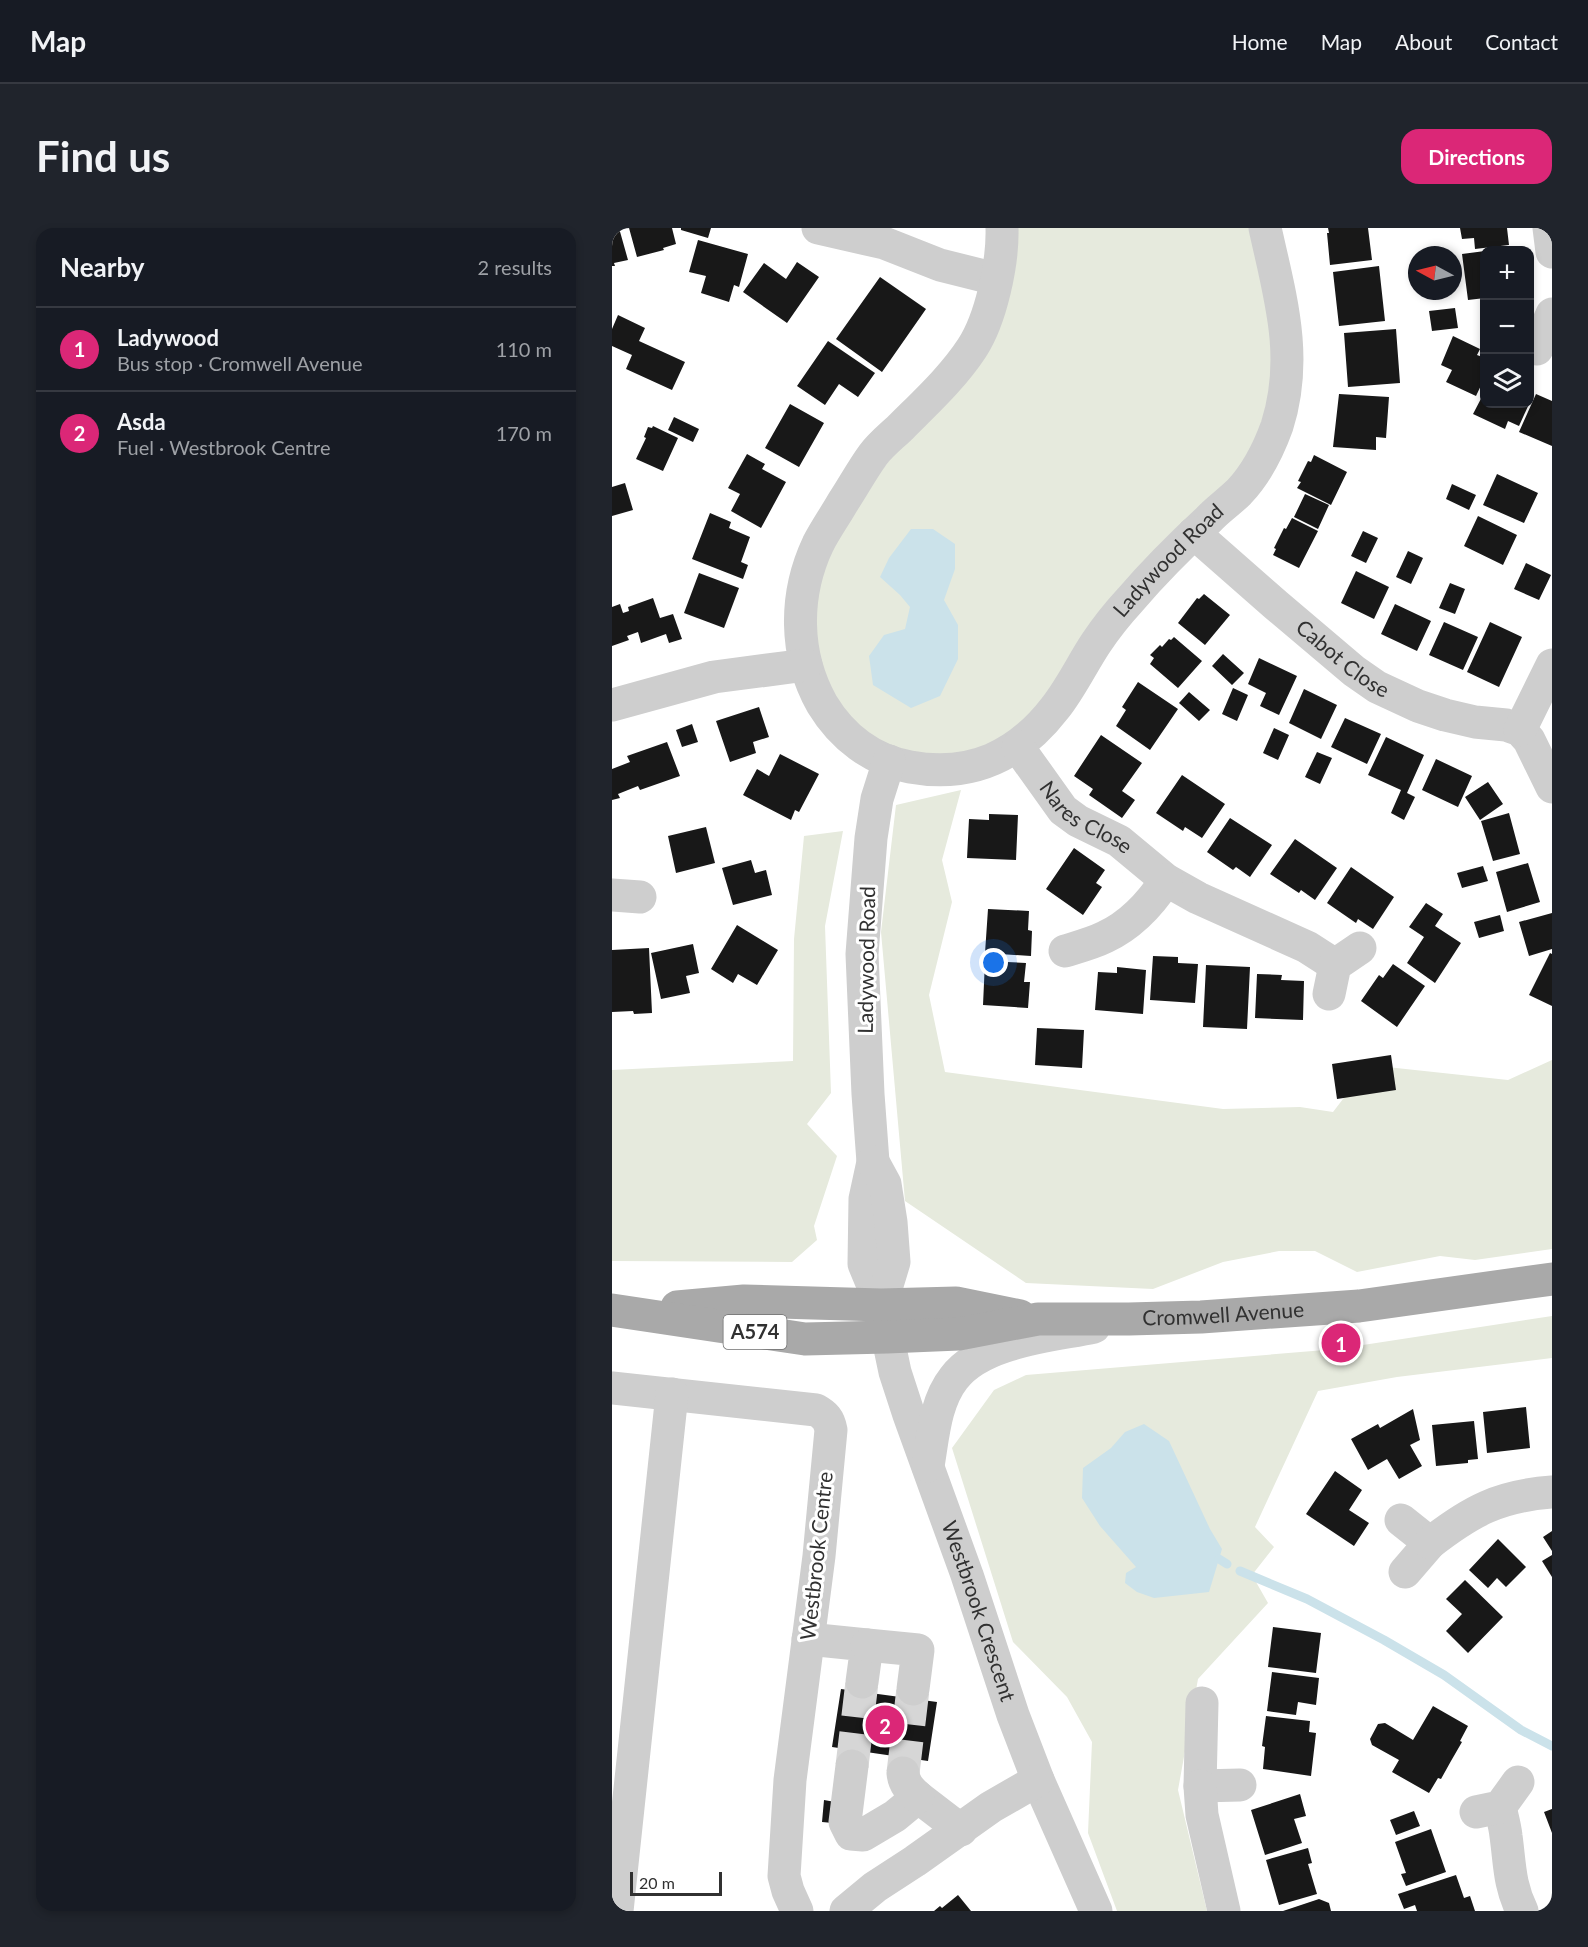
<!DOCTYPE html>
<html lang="en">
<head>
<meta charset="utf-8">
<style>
	:root { --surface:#171b24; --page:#20242c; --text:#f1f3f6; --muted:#9ea1a6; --line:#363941; --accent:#db2777 }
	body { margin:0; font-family:Lato,sans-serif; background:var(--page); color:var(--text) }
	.controls { position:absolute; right:18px; top:18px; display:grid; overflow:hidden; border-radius:12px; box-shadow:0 3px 9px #0003 }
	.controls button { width:54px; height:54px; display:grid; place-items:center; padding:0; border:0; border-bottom:2px solid var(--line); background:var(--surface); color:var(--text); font:30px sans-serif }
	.compass { position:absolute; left:796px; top:18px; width:54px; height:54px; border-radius:50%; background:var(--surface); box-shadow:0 3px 9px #0003; rotate:277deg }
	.scale { position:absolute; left:18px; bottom:15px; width:92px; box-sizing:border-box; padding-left:6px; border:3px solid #313131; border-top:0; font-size:16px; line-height:21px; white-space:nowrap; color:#313131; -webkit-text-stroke:4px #fff; paint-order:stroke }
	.you { position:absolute; left:382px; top:735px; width:21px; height:21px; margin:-15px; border:4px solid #fff; border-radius:50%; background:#1a73e8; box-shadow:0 0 0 9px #1a73e833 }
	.badge { display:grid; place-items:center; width:39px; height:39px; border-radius:50%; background:var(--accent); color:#fff; font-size:20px; font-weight:700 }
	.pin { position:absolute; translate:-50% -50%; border:3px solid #fff; box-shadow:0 2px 6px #0006 }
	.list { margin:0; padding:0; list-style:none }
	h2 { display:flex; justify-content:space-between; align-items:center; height:78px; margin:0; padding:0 24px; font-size:26px }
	h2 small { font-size:20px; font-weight:400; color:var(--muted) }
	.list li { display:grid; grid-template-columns:39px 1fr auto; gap:18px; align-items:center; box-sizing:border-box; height:84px; padding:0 24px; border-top:2px solid var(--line) }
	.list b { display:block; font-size:22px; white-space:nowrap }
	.list p { margin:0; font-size:20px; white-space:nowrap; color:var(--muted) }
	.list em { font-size:20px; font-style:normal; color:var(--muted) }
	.icon { flex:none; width:33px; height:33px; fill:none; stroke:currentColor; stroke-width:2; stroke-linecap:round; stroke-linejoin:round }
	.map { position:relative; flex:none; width:940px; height:1683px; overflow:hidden; border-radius:18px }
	header { display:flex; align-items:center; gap:36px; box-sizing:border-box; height:84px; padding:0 30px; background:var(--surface); border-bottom:2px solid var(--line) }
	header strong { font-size:28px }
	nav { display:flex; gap:33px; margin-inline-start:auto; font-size:21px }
	.intro { display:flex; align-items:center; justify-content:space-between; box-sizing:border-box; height:144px; padding:0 36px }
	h1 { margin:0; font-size:42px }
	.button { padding:15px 27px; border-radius:18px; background:var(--accent); color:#fff; font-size:21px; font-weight:700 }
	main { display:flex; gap:36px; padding:0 36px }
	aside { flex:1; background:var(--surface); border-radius:18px; box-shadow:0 3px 9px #0003 }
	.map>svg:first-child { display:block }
	.green { fill:#e6eadd }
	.water { fill:#cbe2ea }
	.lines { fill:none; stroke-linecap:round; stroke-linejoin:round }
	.stream { stroke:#cbe2ea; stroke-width:9 }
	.building { fill:#181818 }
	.minor-tunnel { stroke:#d6d6d6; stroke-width:33; stroke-dasharray:33 16; stroke-linecap:butt }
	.minor { stroke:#cecece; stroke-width:33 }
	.major { stroke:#a9a9a9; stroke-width:33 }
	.labels { text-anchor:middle; stroke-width:6; stroke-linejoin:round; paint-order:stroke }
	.shield { fill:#fff; stroke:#6f6f6f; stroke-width:1.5 }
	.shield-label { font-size:20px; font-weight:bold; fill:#313131 }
	.street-label { font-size:21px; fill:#313131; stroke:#fff }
</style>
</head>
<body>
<header>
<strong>Map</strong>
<nav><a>Home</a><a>Map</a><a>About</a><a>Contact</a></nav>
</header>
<div class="intro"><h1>Find us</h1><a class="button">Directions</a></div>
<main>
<aside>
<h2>Nearby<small>2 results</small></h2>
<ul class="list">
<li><span class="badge">1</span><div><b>Ladywood</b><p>Bus stop · Cromwell Avenue</p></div><em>110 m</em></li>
<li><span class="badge">2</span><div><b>Asda</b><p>Fuel · Westbrook Centre</p></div><em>170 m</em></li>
</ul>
</aside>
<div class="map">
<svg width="940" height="1683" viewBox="0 0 940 1683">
	<rect width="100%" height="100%" fill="#fff"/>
	<path class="green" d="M395 0H652L664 198 406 519 277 533 198 451V337L346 142Z
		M349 562 330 632 340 674 317 767 333 844 611 881 688 879 721 884 751 845 775 839 896 852 940 832V1021L863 1032 828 1028 745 1044 703 1023H667L611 1034 541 1061 414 1055 293 973 269 704 284 577Z
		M231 603 213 698 219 865 195 896 225 928 202 998 205 1012 180 1034 0 1033V842L181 833 182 711 192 608Z
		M940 1088V1130L785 1149 706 1163 643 1299 662 1319 640 1347 656 1375 586 1451 566 1562 595 1683H505L476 1605 480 1514 455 1469 401 1414 340 1220 382 1162 414 1147 725 1121Z"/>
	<path class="water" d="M299 301H321L343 316V341L332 372 346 397V431L328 468 299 480 261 457 257 428 272 407 293 401 298 379 288 367 268 349 277 330Z
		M532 1196 557 1213 598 1301 610 1321 597 1364 542 1370 525 1364 513 1355 514 1345 524 1339 488 1298 470 1270 471 1240 499 1220 513 1204Z"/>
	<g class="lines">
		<path class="stream" d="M607 1331 615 1336
			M628 1343 695 1371 772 1412 832 1447 909 1502 940 1518"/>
	</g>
	<path class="building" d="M0 0H7L16 32 2 35 3 38H0Z
		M17 0H60L64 16 51 20 52 22 25 29Z
		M69 0H99L96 10 69 2Z
		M716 0H756L760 32 718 37 715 5H717Z
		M848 0H895L897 17 863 21 862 10 850 11Z
		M86 12 136 26 127 59 122 57 117 74 89 65 94 48 77 44Z
		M873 23V70L856 72 850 26Z
		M185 34 207 49 175 95 131 64 152 35 174 51Z
		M767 38 773 93 727 98 721 44Z
		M268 49 314 81 270 144 224 111Z
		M843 80 846 100 820 103 817 83Z
		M6 87 33 100 27 113 73 134 60 162 14 141 20 127 0 118V101Z
		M784 101 788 155 736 159 732 105Z
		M841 108 868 121 865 127 873 130V149L864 168 834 154 840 142 829 137Z
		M216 113 263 145 246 169 227 156 213 177 185 158Z
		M873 163V176H917L907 198 896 193 893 201 861 186Z
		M727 166 777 169 774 210 764 209V222L721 219Z
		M924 166 940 173V218L907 204Z
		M178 176 212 195 187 239 153 220Z
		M62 189 87 201 81 214 56 202Z
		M41 198 66 210 51 243 24 231 34 210 32 209 36 199 40 200Z
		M135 226 153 236 150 241 174 254 149 300 119 283 128 266 116 260Z
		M702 227 735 244 719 277 685 260 689 254 686 253 696 233 699 234Z
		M885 246 926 265 912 295 871 277Z
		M13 255 21 282 0 288V259Z
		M840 256 864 267 857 282 834 271Z
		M693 266 717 277 706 301 682 289Z
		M98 285 119 294 117 300 138 309 129 334 136 337 131 351 80 331Z
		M866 288 905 307 891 337 852 318Z
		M680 290 706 303 687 340 661 327 664 321 662 320 672 300 674 301Z
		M751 303 766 310 754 335 739 328Z
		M796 323 811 330 799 356 784 349Z
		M914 335 939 347 927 372 902 361Z
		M744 343 777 359 762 391 729 375Z
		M87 345 127 360 112 400 72 385Z
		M838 355 853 361 843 386 827 380Z
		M592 366 618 387 593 417 566 395 585 370 587 371Z
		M41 370 48 390 61 386 70 411 57 415 54 406 29 415 26 404 15 408 17 412 0 418V379L8 376 11 385 17 383 16 379Z
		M783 376 819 393 805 423 769 406Z
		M832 394 866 409 851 442 817 427Z
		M878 394 910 409 887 459 855 444Z
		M562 409 590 433 566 460 538 436 542 430 538 427 548 417 550 419 557 411 559 412Z
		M611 426 632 445 620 457 600 438Z
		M647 430 685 448 667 487 648 478 654 465 636 456Z
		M526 454 566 481 538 522 504 498 514 482 510 479Z
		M621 460 636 467 625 493 610 486Z
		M692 461 725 477 709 511 677 495Z
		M577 464 598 482 587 493 567 475Z
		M147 479 157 509 141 514 144 525 118 534 104 493Z
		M733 490 769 506 755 536 719 519Z
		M80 496 86 514 70 519 64 502Z
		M662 500 677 507 666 532 651 525Z
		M489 507 530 535 510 563 523 572 510 590 477 567 481 561 462 548Z
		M774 509 812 527 795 565 803 569 792 592 779 585 789 562 756 547Z
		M55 514 68 548 28 562 26 558 6 566 8 570 0 572V541L18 534 15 528Z
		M705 524 720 530 708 556 693 549Z
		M168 526 207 546 187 584 183 582 179 592 131 567 145 541 157 548Z
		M824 531 860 548 846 579 810 562Z
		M570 547 613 576 590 610 573 599 571 603 544 585Z
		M876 554 891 576 868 592 853 569Z
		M897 585 908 626 881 633 869 593Z
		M377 586 406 587 404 632 355 630 357 591 377 592Z
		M618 590 660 617 638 649 624 639 621 642 595 624Z
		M94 599 103 635 64 645 56 608Z
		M683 611 725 640 703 672 689 662 687 665 658 646Z
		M462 620 493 642 484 655 490 659 471 687 434 661Z
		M139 632 143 645 154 642 160 667 121 677 110 640Z
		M916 635 928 674 895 684 884 644Z
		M871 638 876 653 850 660 845 645Z
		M739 639 782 669 761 701 746 691 744 695 715 675Z
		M814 675 831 686 823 698 849 715 823 755 795 735 812 709 797 699Z
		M376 681 417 683 416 702 420 703 419 728 373 725Z
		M940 685V721L917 728 907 694Z
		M888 687 892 703 867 710 862 694Z
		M125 697 166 722 145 757 126 746 121 755 99 741Z
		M81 716 87 745 74 748 78 765 49 771 39 725Z
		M37 720 40 785 22 786 21 783 0 784V722Z
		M938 725 940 726V778L917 767Z
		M541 728 566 729V735L586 736 583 775 538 772Z
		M373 733 414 735 412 754H418L416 780 371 777Z
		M781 736 813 758 785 799 749 773 767 747 771 750Z
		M594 737 638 739 635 801 591 799Z
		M505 739 534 742 531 786 483 782 486 744 505 745Z
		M645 746 670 747 669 752 692 753 691 792 643 790Z
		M425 800 472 802 470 840 423 837Z
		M779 827 784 862 725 871 720 836Z
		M914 1179 918 1220 875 1225 871 1184Z
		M801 1181 808 1212 798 1217 810 1238 787 1251 775 1231 756 1242 739 1211 766 1196 768 1200Z
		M862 1193 866 1231 856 1232V1235L824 1238 820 1197Z
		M723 1243 750 1262 737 1282 757 1295 742 1318 694 1286Z
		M940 1303V1323L931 1309Z
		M886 1311 914 1339 894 1359 885 1350 876 1360 857 1342Z
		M940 1327V1349L930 1333Z
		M853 1352 891 1389 856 1425 834 1403 850 1386 834 1371Z
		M661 1399 709 1405 704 1445 656 1439Z
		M660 1444 707 1450 704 1477 686 1474 684 1487 655 1483Z
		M229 1461 325 1474 316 1533 220 1519Z
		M821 1478 856 1498 848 1513 850 1514 839 1533 829 1551 826 1550 817 1565 780 1544 787 1532 760 1517 758 1511 766 1496 773 1495 801 1512Z
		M654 1488 698 1493 697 1504 704 1505 699 1548 651 1541 653 1519 650 1518Z
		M688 1566 694 1588 682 1591 690 1615 653 1627 639 1582Z
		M212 1572 223 1574 221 1595 210 1594Z
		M940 1581V1605L932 1584Z
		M802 1583 808 1598 784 1607 778 1592Z
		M819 1601 834 1644 794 1658 789 1646 794 1645 783 1614Z
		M696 1620 700 1635 696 1636 705 1666 667 1677 654 1632Z
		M844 1647 852 1670 858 1668 863 1683H805L803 1677 792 1681 786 1666Z
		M346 1667 359 1683H322L328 1678 330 1680Z
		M707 1671 717 1675 719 1683H671Z"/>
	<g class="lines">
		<path class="minor-tunnel" d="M240 1538 250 1454
			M291 1545 301 1461"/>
		<g class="minor">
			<path d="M206 0 272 15 328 37 384 51"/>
			<path id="s1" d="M390 0C391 35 379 91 360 120 341 149 315 173 290 198 281 207 269 216 261 227 250 242 241 259 231 274 223 288 213 302 206 316 182 367 182 426 210 476 230 509 260 532 298 539 359 550 406 528 443 480 459 460 470 436 484 415 494 400 506 385 518 372 542 344 569 317 596 292 605 282 617 274 627 264 645 245 656 223 665 198 687 129 668 68 653 0"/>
			<path d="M937 0 940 24"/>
			<path d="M925 121 940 86"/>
			<path id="s2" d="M582 305 664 377 742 443 765 459 806 478 833 487 863 494 894 497 908 502 917 512 940 559"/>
			<path d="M0 477 102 449 194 437"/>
			<path d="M908 502 940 437"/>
			<path id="s3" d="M406 519 451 582 466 593 507 613 554 652 586 670 695 719 723 737"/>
			<path id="s4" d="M277 533 265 571 259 610 250 726 256 866 261 934 253 971 252 1036 269 1077 283 1144 297 1187 355 1347 401 1487 426 1552 484 1683"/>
			<path d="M0 667 28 669"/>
			<path d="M453 723C466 719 481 715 493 709 519 697 539 675 554 652"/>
			<path d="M717 766 723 737 748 720"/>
			<path d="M261 934 273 956 279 994 282 1034 269 1077"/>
			<path d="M0 1160 204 1182C213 1187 217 1191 219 1202L207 1328 178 1552 172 1648 176 1663 185 1683"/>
			<path d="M316 1238C321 1209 323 1174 342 1150 370 1113 440 1108 482 1099"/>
			<path d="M789 1292 818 1315 793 1344"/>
			<path d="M818 1315C859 1283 887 1268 940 1264"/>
			<path d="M196 1411 255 1417 250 1454"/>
			<path d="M255 1417 306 1422 301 1461"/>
			<path d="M590 1475 588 1558 628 1557"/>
			<path d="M240 1538 233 1594 239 1606 251 1607 283 1588 306 1569 349 1602"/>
			<path d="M291 1545C292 1556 298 1562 306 1569"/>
			<path d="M588 1558 590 1587 612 1683"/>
			<path d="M888 1579C890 1588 893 1598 894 1608 898 1637 897 1656 910 1683"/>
			<path d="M864 1584 888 1579 906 1554"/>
			<path d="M5 1683 60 1166"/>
			<path d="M234 1683 263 1659 303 1633 379 1579 426 1552"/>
		</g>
		<g class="major">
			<path d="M65 1079 132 1073 269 1077 344 1075 408 1088"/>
			<path id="s5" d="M0 1082 193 1111 275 1109 347 1106 426 1091H517L589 1089 747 1078 940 1051"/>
		</g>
	</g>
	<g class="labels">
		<rect class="shield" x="111.5" y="1087" width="63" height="34" rx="4.5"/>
		<g class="shield-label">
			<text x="143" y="1111">A574</text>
		</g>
		<g class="street-label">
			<text dy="7" stroke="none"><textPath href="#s1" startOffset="1006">Ladywood Road</textPath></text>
			<text dy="7" stroke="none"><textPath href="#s2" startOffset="195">Cabot Close</textPath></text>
			<text dy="7" stroke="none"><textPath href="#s3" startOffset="100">Nares Close</textPath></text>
			<text transform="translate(255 732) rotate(-89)" y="7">Ladywood Road</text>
			<text dy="7" stroke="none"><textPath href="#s5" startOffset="615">Cromwell Avenue</textPath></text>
			<text transform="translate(205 1328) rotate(-84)" y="7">Westbrook Centre</text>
			<text dy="7" stroke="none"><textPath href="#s4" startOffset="873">Westbrook Crescent</textPath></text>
		</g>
	</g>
</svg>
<div class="controls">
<button>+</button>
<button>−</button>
<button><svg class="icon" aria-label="layers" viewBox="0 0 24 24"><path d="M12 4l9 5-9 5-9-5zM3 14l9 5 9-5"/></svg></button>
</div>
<svg class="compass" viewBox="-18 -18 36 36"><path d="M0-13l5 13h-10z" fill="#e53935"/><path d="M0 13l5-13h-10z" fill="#9ea1a6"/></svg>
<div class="scale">20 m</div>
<div class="you"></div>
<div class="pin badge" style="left:729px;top:1115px">1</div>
<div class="pin badge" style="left:273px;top:1497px">2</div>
</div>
</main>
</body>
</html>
